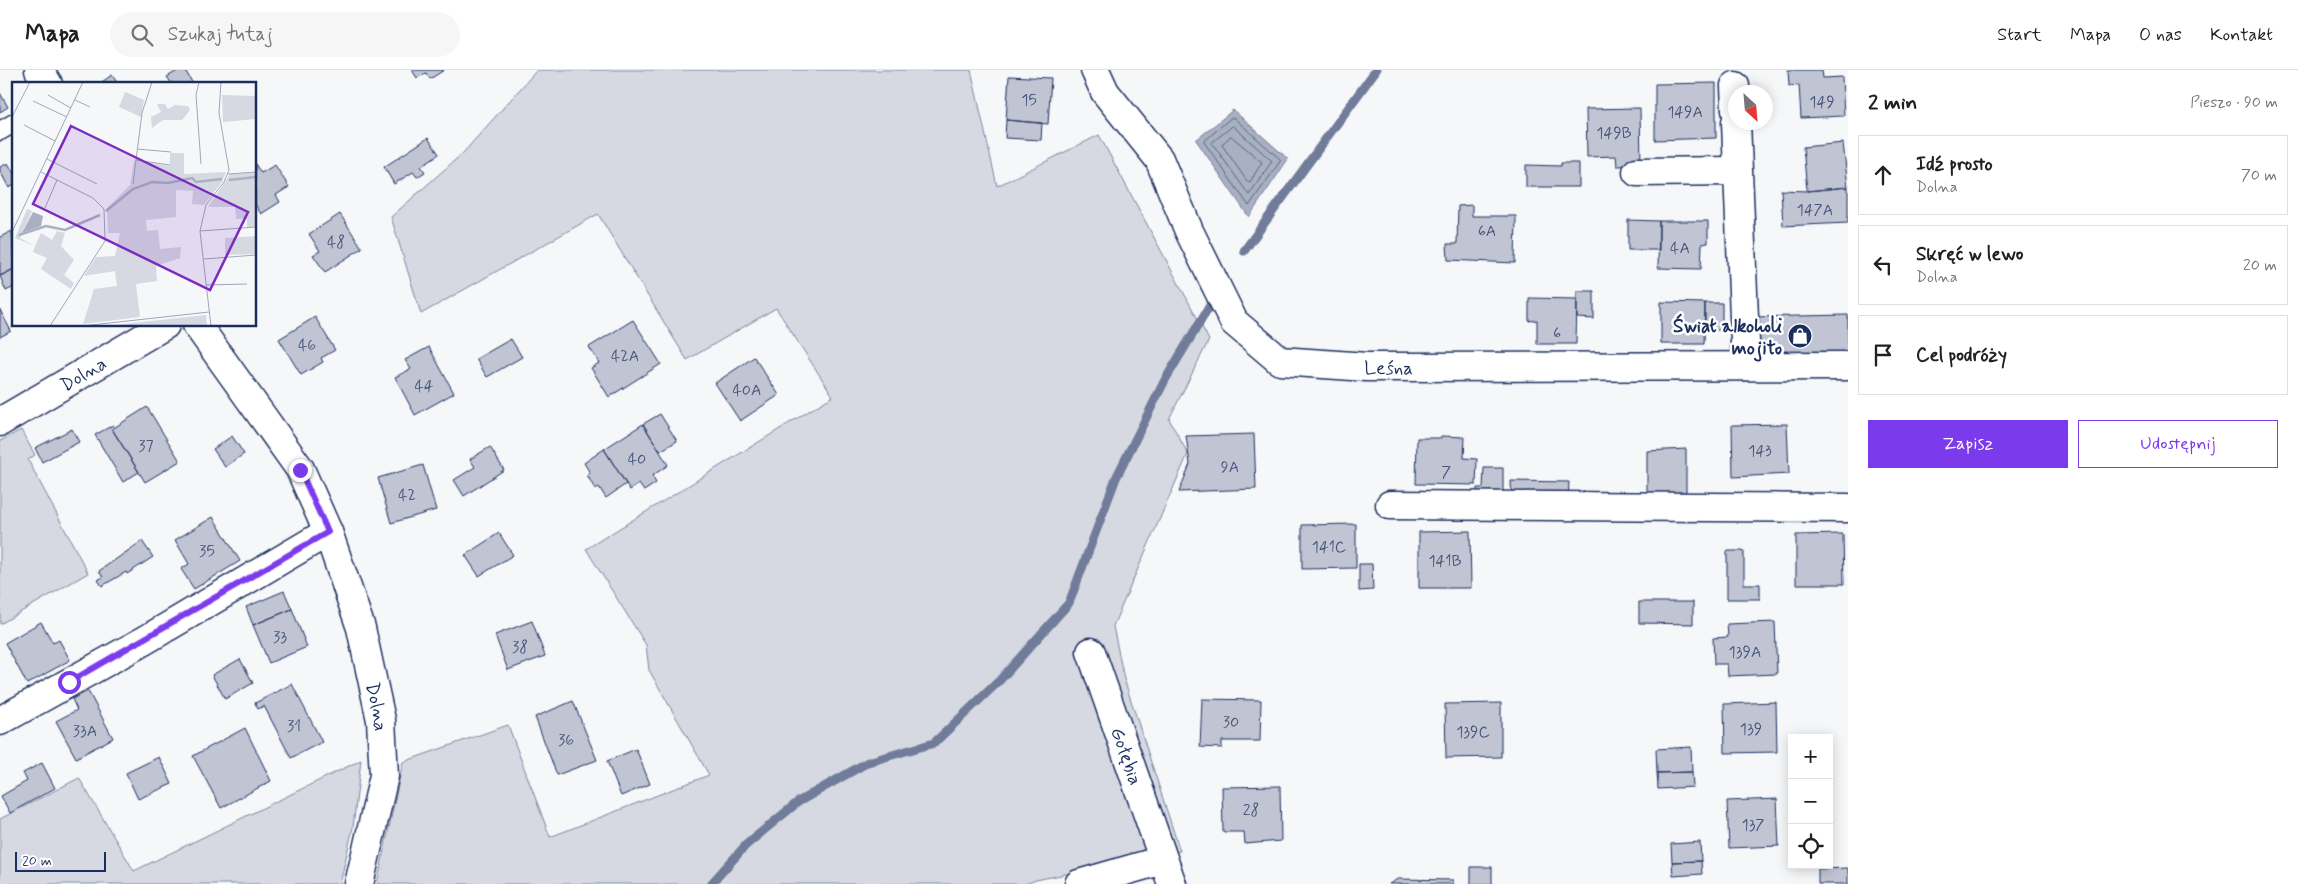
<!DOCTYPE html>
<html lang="pl">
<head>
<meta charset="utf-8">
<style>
	:root { --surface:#fff; --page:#f6f6f6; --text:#202124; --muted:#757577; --line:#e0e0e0; --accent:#7c3aed }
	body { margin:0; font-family:Mynerve,sans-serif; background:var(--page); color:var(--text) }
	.controls { position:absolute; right:15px; bottom:15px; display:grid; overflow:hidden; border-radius:0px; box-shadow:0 2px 12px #0003 }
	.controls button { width:45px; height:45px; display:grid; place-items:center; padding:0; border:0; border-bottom:1px solid var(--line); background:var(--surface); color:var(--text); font:25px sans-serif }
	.compass { position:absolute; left:1728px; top:15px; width:45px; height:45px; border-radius:50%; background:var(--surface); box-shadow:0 2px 12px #0003; rotate:154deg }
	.scale { position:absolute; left:15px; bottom:12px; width:91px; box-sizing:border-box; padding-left:5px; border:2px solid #1b2f5e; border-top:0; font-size:14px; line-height:18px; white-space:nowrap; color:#1b2f5e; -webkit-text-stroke:4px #fff; paint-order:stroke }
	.stop { position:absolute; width:15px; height:15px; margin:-11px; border:4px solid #7c3aed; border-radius:50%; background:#fff }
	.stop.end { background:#7c3aed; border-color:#fff; box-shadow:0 1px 5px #0008 }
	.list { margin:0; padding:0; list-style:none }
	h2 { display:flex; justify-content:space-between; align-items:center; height:65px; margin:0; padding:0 20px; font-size:21px }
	h2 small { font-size:16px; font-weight:400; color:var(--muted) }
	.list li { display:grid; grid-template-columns:32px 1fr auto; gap:15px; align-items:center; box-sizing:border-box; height:80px; margin:0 10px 10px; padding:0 10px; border:1px solid var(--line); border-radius:0px }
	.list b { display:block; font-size:19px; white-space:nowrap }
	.list p { margin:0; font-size:16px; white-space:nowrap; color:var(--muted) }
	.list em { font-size:16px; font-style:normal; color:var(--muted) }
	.actions { display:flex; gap:10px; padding:15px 20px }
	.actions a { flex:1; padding:11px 0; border:1px solid var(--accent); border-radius:0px; text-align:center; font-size:18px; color:var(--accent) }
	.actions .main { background:var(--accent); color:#fff }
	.icon { flex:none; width:28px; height:28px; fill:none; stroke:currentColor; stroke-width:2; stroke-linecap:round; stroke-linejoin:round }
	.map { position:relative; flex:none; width:1848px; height:814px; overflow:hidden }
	header { display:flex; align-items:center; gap:30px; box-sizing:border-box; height:70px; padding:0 25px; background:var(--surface); border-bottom:1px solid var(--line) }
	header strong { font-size:24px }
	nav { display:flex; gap:28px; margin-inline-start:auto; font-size:18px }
	.search { width:350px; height:45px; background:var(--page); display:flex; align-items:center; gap:12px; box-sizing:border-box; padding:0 18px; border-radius:28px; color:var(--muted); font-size:19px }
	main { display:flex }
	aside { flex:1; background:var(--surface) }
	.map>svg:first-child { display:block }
	.green { fill:#d6d9e2; stroke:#7884a0 }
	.water { fill:#a9b0c1; stroke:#707c99 }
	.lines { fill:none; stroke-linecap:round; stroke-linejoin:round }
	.shore { stroke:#546386; stroke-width:1 }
	.stream { stroke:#707c99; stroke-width:9 }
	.building { fill:#c0c4d3; stroke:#1b2f5e }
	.service-casing { stroke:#1b2f5e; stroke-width:21 }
	.minor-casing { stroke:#1b2f5e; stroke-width:31 }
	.service { stroke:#fff; stroke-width:18 }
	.minor { stroke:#fff; stroke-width:28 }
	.route { stroke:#7c3aed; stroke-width:6 }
	.labels { text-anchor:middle; stroke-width:5; stroke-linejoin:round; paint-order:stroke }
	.number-label { font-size:16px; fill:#44547b }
	.poi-label { font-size:19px; font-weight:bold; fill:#1b2f5e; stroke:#fff; text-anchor:end }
	.street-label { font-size:19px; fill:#1b2f5e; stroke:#fff }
	.inset-river { fill:none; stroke:#a9b0c1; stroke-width:2.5 }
	.inset-road { fill:none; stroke:#9ea7bb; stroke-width:1 }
	.view { fill:#7b2cbf; fill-opacity:0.15; stroke:#7b2cbf; stroke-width:2.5 }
	.inset-edge { fill:none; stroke:#1b2f5e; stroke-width:2.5 }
</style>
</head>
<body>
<header>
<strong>Mapa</strong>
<div class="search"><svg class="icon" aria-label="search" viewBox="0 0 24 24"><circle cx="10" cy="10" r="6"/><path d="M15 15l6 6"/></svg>Szukaj tutaj</div>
<nav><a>Start</a><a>Mapa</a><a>O nas</a><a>Kontakt</a></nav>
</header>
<main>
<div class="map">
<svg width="1848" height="814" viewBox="0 0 1848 814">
	<rect width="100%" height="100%" fill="#f6f7f9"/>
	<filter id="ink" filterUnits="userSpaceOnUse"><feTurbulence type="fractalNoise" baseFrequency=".02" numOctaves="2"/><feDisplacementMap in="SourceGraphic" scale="10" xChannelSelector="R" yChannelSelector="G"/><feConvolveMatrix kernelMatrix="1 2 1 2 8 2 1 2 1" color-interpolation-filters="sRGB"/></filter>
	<g filter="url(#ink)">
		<path class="green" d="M537 0H971L997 116 1099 65 1209 270 1169 349 1188 384 1113 556 1124 609 1180 781 1036 810 1025 814H377L403 692 508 655 550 767 709 705 649 600 646 575 586 479 833 326 776 238 687 290 598 144 421 244 391 147 463 83Z
			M21 360 35 385 28 390 88 503 0 554V371Z
			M361 690 353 757 340 814H0V749L79 708 134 801Z"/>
		<path class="water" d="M1233 40 1288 89 1249 147 1196 70Z"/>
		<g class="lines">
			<path class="shore" d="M1231 48H1234L1281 90 1249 136 1204 72Z
				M1233 56 1272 91 1249 125 1212 73Z
				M1231 66 1262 92 1250 112 1247 111 1222 75Z"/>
			<path class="stream" d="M1244 181 1376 0
				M711 814 746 775 798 732 868 692 934 673 999 611 1069 533 1116 408 1165 310 1212 232"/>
		</g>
		<path class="building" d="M179 0H185L193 14H172L167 7Z
			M412 0H444L430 9 426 3 417 8Z
			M1788 0H1822L1823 8 1842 7 1844 46 1801 48 1799 15 1789 16Z
			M112 5 118 14H99Z
			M1009 6 1051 8 1048 54 1006 50Z
			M1716 13V68L1655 70V14Z
			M0 23 8 37 0 42Z
			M1640 38 1641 95 1617 96 1616 86 1587 87 1586 39Z
			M1006 50 1042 53 1041 70 1005 68Z
			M428 68 439 84 421 96 425 102 417 107 413 102 394 114 384 97Z
			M1843 73 1848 117 1807 121 1803 77Z
			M8 93 14 104V115L9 118 0 101V97Z
			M1561 93H1579V117H1526V95L1561 96Z
			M255 94 261 103 275 95 289 117 276 125 280 132 261 144 255 134Z
			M1848 117V153L1783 156 1781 120 1807 121Z
			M1472 135V146H1516L1515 193 1448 190 1447 174H1457L1458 136Z
			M340 144 362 178 325 202 313 185 320 181 309 164Z
			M1628 150 1659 151V180H1628Z
			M1659 151H1708V173L1702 174 1701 199 1658 198Z
			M12 161 14 199 0 206V167Z
			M14 199V217L6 221 0 206Z
			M1577 221H1594V249L1577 248Z
			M1529 228 1577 229 1576 274H1537V250L1529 251Z
			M1661 232 1705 233 1704 274H1661Z
			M1705 233H1722V260H1705Z
			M0 240 11 261 0 267Z
			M1848 245V285L1753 287 1751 247Z
			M315 247 335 280 321 288 323 292 301 305 279 269Z
			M633 250 661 294 609 327 591 298 599 293 589 277Z
			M511 269 522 287 487 307 476 289Z
			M429 277 454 323 415 345 395 307 411 299 405 290Z
			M754 287 779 325 740 351 715 313Z
			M147 337 180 391 145 412 112 359Z
			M660 344 677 371 660 381 643 354Z
			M643 354 668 395 652 406 656 413 644 421 639 414 630 420 604 379Z
			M1787 354 1789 404 1733 407 1732 355Z
			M113 355 114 357 112 359 139 402 123 412 95 365Z
			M72 359 79 372 42 392 35 378Z
			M1254 364 1256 419 1179 422 1190 394 1186 366Z
			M232 366 244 384 225 397 213 379Z
			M1441 366 1465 367 1464 388 1477 389 1476 415 1416 414 1417 368H1441Z
			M490 377 504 400 464 426 454 410 475 397 470 389Z
			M604 379 626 414 606 428 599 417 595 419 587 405 590 403 584 393Z
			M1686 379V425L1647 427V381Z
			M423 395 436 440 391 453 378 408Z
			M1484 398H1503V436L1477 437V418H1483Z
			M1511 411 1569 412 1568 432H1512Z
			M213 447 240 491 194 519 181 499 189 494 175 470Z
			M1356 454V498L1302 499V455Z
			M1470 461 1471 518H1419V462Z
			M499 463 513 485 479 506 465 485Z
			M1843 464 1844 514H1796V465Z
			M142 471 153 487 127 504 126 502 102 516 98 510 103 507 99 501Z
			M1727 481H1744V514H1760V529H1727Z
			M1359 494H1372L1373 520 1359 521Z
			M284 521 292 539 253 555 246 537Z
			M1639 532H1693V554L1639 553Z
			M292 539 307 577 269 593 253 555Z
			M532 551 545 586 508 600 495 565Z
			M41 552 53 573 59 570 70 590 27 614 5 573Z
			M1775 552 1777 604 1728 606 1727 594H1714L1713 568 1728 567 1727 554Z
			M240 589 253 613 225 629 212 605Z
			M292 614 322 672 291 688 264 636 258 639 255 633Z
			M88 621 113 668 76 688 56 651 77 640 72 629Z
			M1202 629 1261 630 1260 671H1222V678L1200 677Z
			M573 631 597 690 557 705 535 647Z
			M1776 632 1777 682 1725 683 1724 634Z
			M1501 633V687L1446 688 1445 634Z
			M245 658 271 711 221 738 193 686Z
			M1691 677 1692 702 1657 703 1656 679Z
			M636 679 650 714 621 726 607 691Z
			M159 687 172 714 138 729 126 703Z
			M42 693 55 718 10 743 1 726 27 711 23 703Z
			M1692 702 1693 717 1658 719 1657 703Z
			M1280 716 1281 771 1245 774 1244 762H1223L1222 717Z
			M1777 729 1779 776 1729 778 1727 731Z
			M1700 772 1701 791 1672 792 1671 774Z
			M1701 791 1702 804 1673 806 1672 792Z
			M1471 797H1492V814H1471Z
			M1848 798V814H1818V799Z
			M1398 809 1453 810V814H1389Z"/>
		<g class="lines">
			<defs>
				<path id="service" d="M0 61 14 53"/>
				<g id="minor">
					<path d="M39 0 48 14"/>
					<path id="s1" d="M1095 0 1105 22 1159 89 1189 161 1234 252 1280 291 1367 297 1848 296"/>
					<path d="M1735 16 1736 40"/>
					<path d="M1736 52 1746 296"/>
					<path d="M1637 102 1737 101"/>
					<path id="s2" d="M197 255 300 399 328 462 361 558 381 650 384 706 359 814"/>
					<path id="s3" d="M0 352 165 255"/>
					<path d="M1390 435 1848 438"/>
					<path id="s4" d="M1091 582 1172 814"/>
					<path d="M0 651 142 572 328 462"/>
					<path d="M1079 814 1163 790"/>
				</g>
			</defs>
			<use href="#service" class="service-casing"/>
			<use href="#minor" class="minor-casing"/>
			<use href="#service" class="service"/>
			<use href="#minor" class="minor"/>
		</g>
	</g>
	<g class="lines" filter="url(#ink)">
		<path class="route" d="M69 612 328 462 300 400"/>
	</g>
	<defs>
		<symbol id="shop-disc" viewBox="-11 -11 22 22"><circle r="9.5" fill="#1b2f5e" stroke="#fff"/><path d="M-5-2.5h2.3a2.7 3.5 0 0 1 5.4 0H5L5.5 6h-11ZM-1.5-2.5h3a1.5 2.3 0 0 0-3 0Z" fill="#fff"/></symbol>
	</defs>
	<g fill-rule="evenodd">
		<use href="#shop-disc" x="1786" y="252" width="28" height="28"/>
	</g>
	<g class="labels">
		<g class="number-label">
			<text x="1029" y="35">15</text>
			<text x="1822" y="37">149</text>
			<text x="1685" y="47">149A</text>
			<text x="1614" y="68">149B</text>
			<text x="1815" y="145">147A</text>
			<text x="1487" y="166">6A</text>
			<text x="336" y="177">48</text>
			<text x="1680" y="183">4A</text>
			<text x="1557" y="268">6</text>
			<text x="307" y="280">46</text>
			<text x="625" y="291">42A</text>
			<text x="424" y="321">44</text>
			<text x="747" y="325">40A</text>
			<text x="146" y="381">37</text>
			<text x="1760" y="386">143</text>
			<text x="637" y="394">40</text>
			<text x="1230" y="402">9A</text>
			<text x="1446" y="407">7</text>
			<text x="407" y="430">42</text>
			<text x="1329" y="482">141C</text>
			<text x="207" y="486">35</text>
			<text x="1445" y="496">141B</text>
			<text x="280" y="572">33</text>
			<text x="520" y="582">38</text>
			<text x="1745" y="587">139A</text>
			<text x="1231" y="657">30</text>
			<text x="294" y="661">31</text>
			<text x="1751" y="664">139</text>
			<text x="85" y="666">33A</text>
			<text x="1473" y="667">139C</text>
			<text x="566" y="675">36</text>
			<text x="1251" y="745">28</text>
			<text x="1753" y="760">137</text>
		</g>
		<g class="poi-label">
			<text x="1782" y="262">Świat alkoholi<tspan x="1782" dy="22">mojito</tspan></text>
		</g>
		<g class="street-label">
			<text dy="7" stroke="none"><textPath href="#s1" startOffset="459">Leśna</textPath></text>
			<text dy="7" stroke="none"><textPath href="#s3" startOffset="96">Dolna</textPath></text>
			<text dy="7" stroke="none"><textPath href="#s2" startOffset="428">Dolna</textPath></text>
			<text dy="7" stroke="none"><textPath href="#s4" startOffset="110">Gołębia</textPath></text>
		</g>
	</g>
	<g transform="translate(12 12)">
		<rect width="244" height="244" fill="#f6f7f9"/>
		<path d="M113 10 132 18 129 35 107 25ZM210 13 244 14V37L211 40ZM145 22H153L156 27 163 23 176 24 178 28 170 38H151L140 46 139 35 149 30ZM158 71H172V92L214 90 210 100 192 123 180 122 181 109 164 108V135L134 138 135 149 146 148 148 167 169 165 168 176 144 184 145 199 124 202 128 235 71 242 82 207 105 204 103 189 72 194 84 175 103 174 108 151H96L95 126 118 103 122 78 158 84ZM244 90V145L235 146V137H224L223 125H196L218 92ZM15 127 20 129 8 156 23 164 29 151 40 158 45 149 53 151 49 164 62 178 52 193 62 201 59 207 29 187 35 176 21 170 23 164 3 156ZM244 154V172L213 173V156ZM194 233 195 244H94Z" fill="#d6d9e2"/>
		<path d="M21 130 31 134 29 144 10 151Z" fill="#a9b0c1"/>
		<path class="inset-river" d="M217 98 244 95M94 129 121 107 140 100 156 101 180 96 184 100 210 97M7 153 34 144 53 148 88 133"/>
		<path class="inset-road" d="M187 0 184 13 189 82M36 13 59 26M63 18 78 25M21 19 55 35M0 35 18 0M12 43 43 59M125 67 159 70M35 77 85 102M124 78 158 83M29 90 81 116 92 127 93 159 38 244M216 92 244 90M121 102 130 31 140 0M33 126 45 98M188 149 244 145M0 150 71 0M192 177 244 173M194 203 235 202M70 244 197 230M199 244 188 149 194 123 212 100 217 88 207 31 209 0"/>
		<path class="view" d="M59 44 236 130 198 208 21 122Z"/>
		<rect width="244" height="244" class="inset-edge"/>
	</g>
</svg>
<div class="controls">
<button>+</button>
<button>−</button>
<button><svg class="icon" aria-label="locate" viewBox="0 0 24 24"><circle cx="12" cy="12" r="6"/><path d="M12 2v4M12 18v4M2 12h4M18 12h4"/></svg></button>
</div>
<svg class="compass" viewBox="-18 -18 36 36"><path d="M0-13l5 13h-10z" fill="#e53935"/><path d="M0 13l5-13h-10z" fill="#757577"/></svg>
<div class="scale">20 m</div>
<div class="stop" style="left:69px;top:612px"></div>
<div class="stop end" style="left:300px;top:400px"></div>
</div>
<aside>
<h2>2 min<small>Pieszo · 90 m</small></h2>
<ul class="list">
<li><svg class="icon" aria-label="ahead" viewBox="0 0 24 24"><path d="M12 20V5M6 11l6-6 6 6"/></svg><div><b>Idź prosto</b><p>Dolna</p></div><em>70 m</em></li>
<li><svg class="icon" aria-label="left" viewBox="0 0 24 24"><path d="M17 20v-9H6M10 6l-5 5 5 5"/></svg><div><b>Skręć w lewo</b><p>Dolna</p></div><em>20 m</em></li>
<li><svg class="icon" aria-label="arrive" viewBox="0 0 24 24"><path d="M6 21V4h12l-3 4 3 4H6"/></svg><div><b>Cel podróży</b></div></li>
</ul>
<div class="actions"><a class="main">Zapisz</a><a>Udostępnij</a></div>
</aside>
</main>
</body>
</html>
